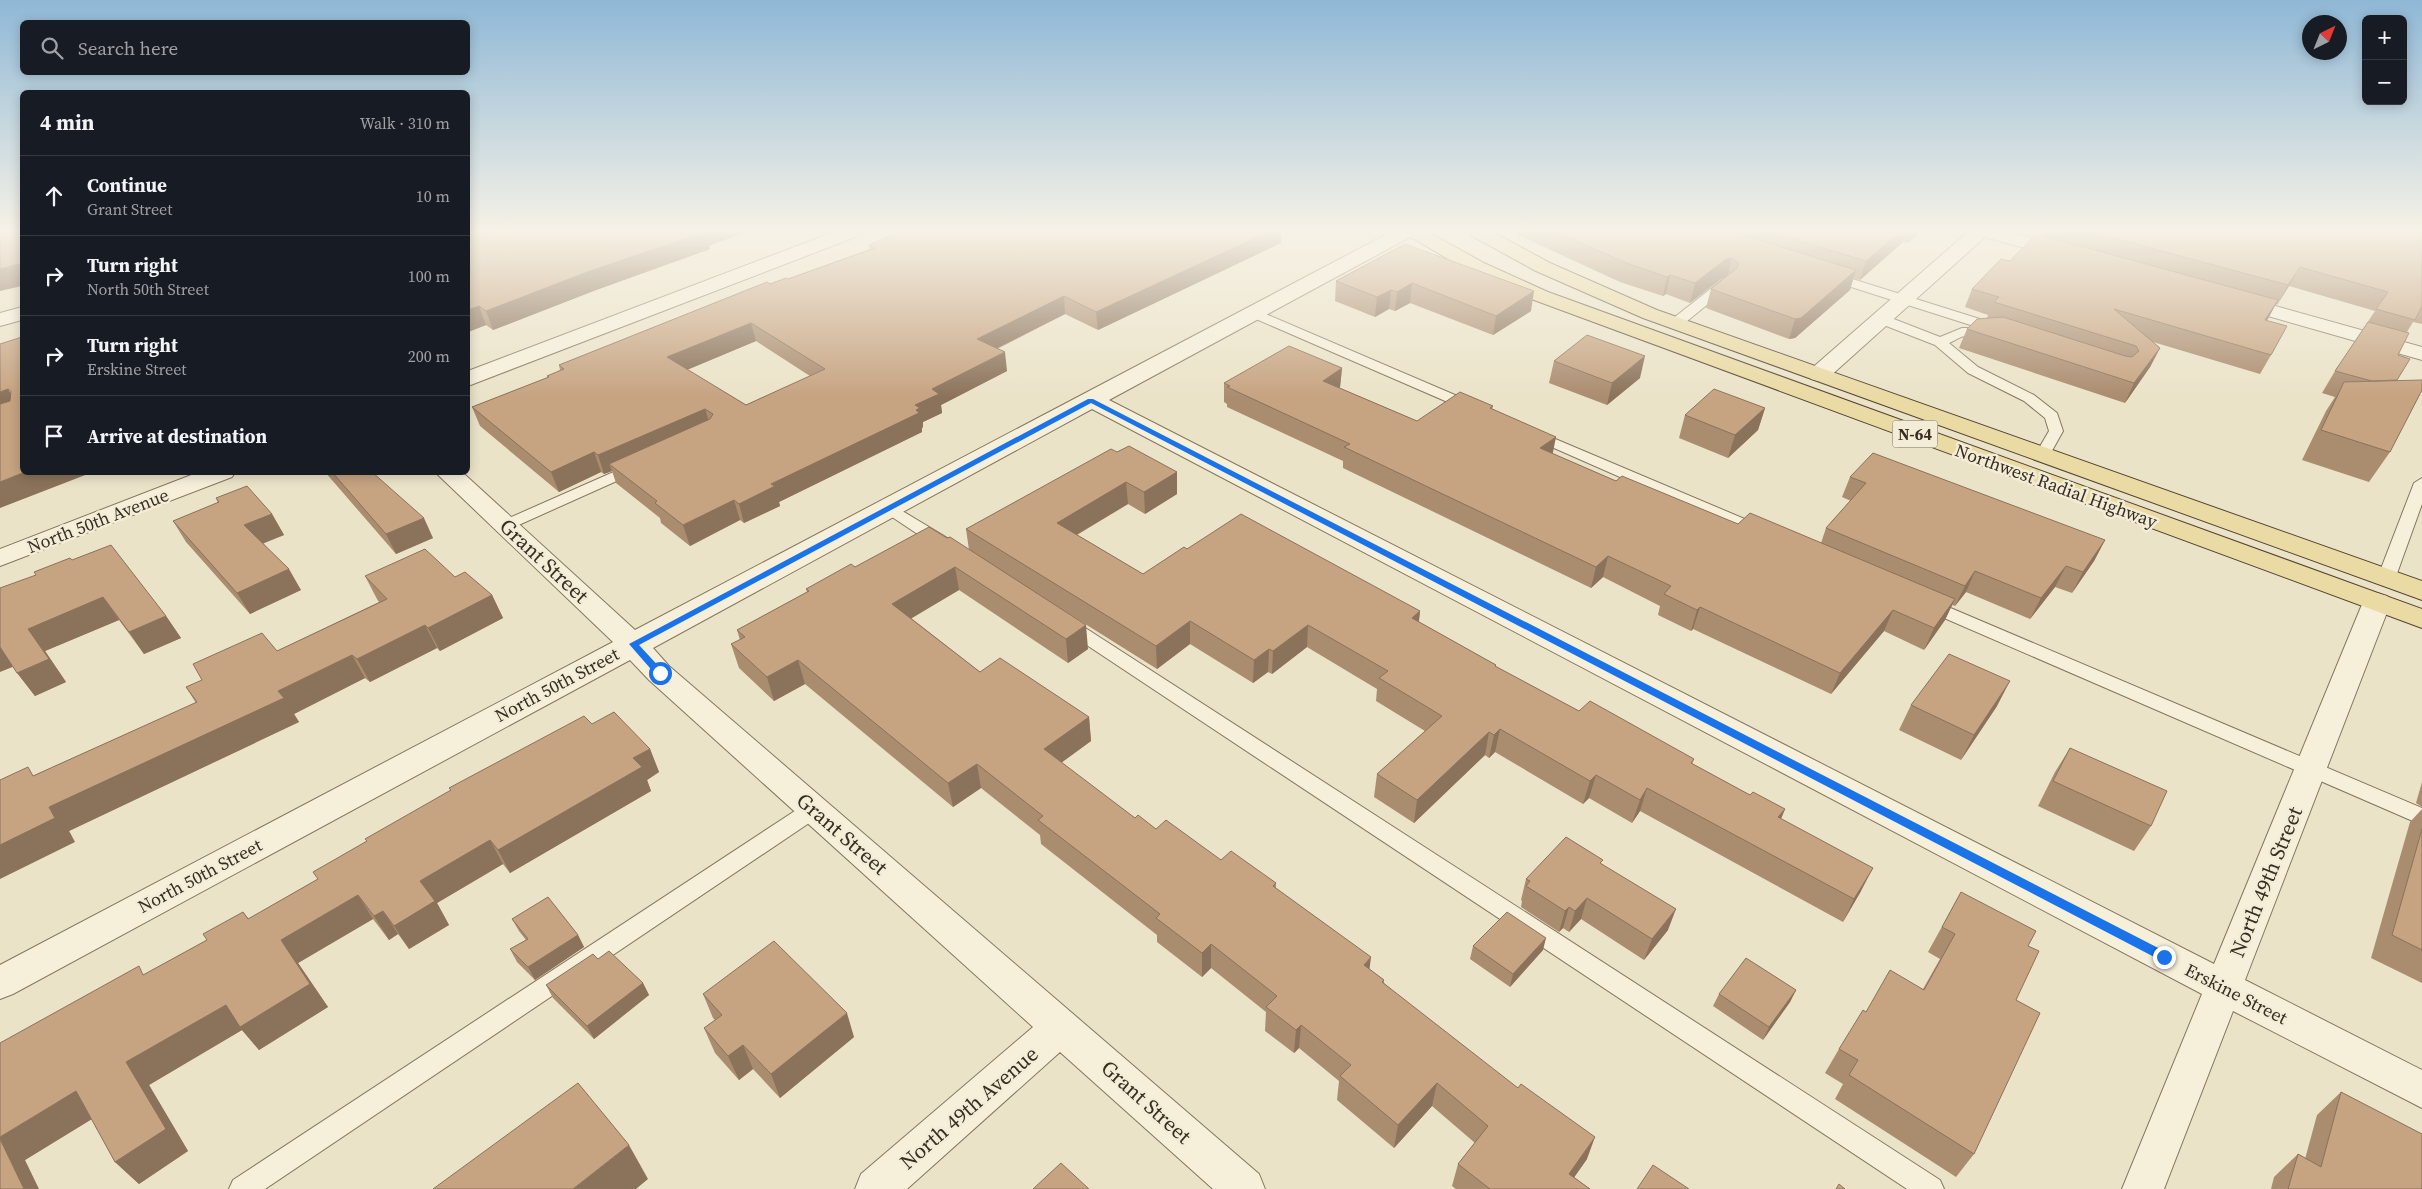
<!DOCTYPE html>
<html lang="en">
<head>
<meta charset="utf-8">
<style>
	:root { --surface:#171b24; --page:#20242c; --text:#f1f3f6; --muted:#9ea1a6; --line:#363941 }
	body { margin:0; font-family:"Source Serif 4",serif; background:var(--page); color:var(--text) }
	.controls { position:absolute; right:15px; top:15px; display:grid; overflow:hidden; border-radius:8px; box-shadow:0 2px 12px #0003 }
	.controls button { width:45px; height:45px; display:grid; place-items:center; padding:0; border:0; border-bottom:1px solid var(--line); background:var(--surface); color:var(--text); font:25px sans-serif }
	.compass { position:absolute; left:2302px; top:15px; width:45px; height:45px; border-radius:50%; background:var(--surface); box-shadow:0 2px 12px #0003; rotate:43deg }
	.stop { position:absolute; width:15px; height:15px; margin:-11px; border:4px solid #1a73e8; border-radius:50%; background:#fff }
	.stop.end { background:#1a73e8; border-color:#fff; box-shadow:0 1px 5px #0008 }
	.list { margin:0; padding:0; list-style:none }
	h2 { display:flex; justify-content:space-between; align-items:center; height:65px; margin:0; padding:0 20px; font-size:21px }
	h2 small { font-size:16px; font-weight:400; color:var(--muted) }
	.list li { display:grid; grid-template-columns:32px 1fr auto; gap:15px; align-items:center; box-sizing:border-box; height:80px; padding:0 20px; border-top:1px solid var(--line) }
	.list b { display:block; font-size:19px; white-space:nowrap }
	.list p { margin:0; font-size:16px; white-space:nowrap; color:var(--muted) }
	.list em { font-size:16px; font-style:normal; color:var(--muted) }
	.icon { flex:none; width:28px; height:28px; fill:none; stroke:currentColor; stroke-width:2; stroke-linecap:round; stroke-linejoin:round }
	.map { position:relative; flex:none; width:2422px; height:1189px; overflow:hidden }
	.search { position:absolute; background:var(--surface); box-shadow:0 2px 12px #0003; left:20px; top:20px; width:450px; height:55px; display:flex; align-items:center; gap:12px; box-sizing:border-box; padding:0 18px; border-radius:8px; color:var(--muted); font-size:19px }
	.panel { position:absolute; background:var(--surface); box-shadow:0 2px 12px #0003; left:20px; top:90px; width:450px; height:385px; border-radius:8px }
	.map>svg:first-child { display:block }
	.lines { fill:none; stroke-linecap:round; stroke-linejoin:round }
	.service-casing { stroke:#85765f; stroke-width:2 }
	.minor-casing { stroke:#85765f; stroke-width:2 }
	.primary-casing { stroke:#544432; stroke-width:2 }
	.service { fill:#f6f0db; fill-rule:evenodd }
	.minor { fill:#f6f0db; fill-rule:evenodd }
	.primary { fill:#eadaa4; fill-rule:evenodd }
	.wall { fill:#aa8c6f; fill-rule:evenodd }
	.shaded-wall { fill:#8b725a }
	.building { fill:#c6a381; stroke:#8b725a; fill-rule:evenodd }
	.route { fill:#1a73e8 }
	.labels { text-anchor:middle; stroke-width:5; stroke-linejoin:round; paint-order:stroke }
	.shield { fill:#f3edd7; stroke:#6f6758; stroke-width:1 }
	.shield-label { font-size:16px; font-weight:bold; fill:#372d21 }
	.street-label { font-size:18px; fill:#372d21; stroke:#f3edd7 }
	.near-street-label { font-size:21px; fill:#372d21; stroke:#f3edd7 }
</style>
</head>
<body>
<div class="map">
<svg width="2422" height="1189" viewBox="0 0 2422 1189">
	<rect width="100%" height="100%" fill="#ebe3c8"/>
	<g class="lines">
		<defs>
			<path id="service" d="M1830 272 2002 326 2004 329C1994 340 1978 333 1965 336 1959 337 1954 341 1949 343L1978 367 2034 395 2057 413 2063 431 2048 458 2043 460 2035 455 2049 431 2045 418 2024 401 1968 373 1935 345 1876 322 1874 319 1881 315 1886 316 1940 337 1962 328H1980L1826 279 1824 276 1826 273Z
				M1726 279 1732 283 1730 286 1681 326H1671L1669 323 1671 320 1722 280Z
				M1254 309 1476 404 1478 407 1471 411 1466 410 1249 316 1247 313 1249 310Z
				M1534 430 1766 528 1768 532 1766 536H1754L1529 437 1527 434 1529 431Z
				M634 463 642 468 639 471 512 528H500L498 525 500 522Z
				M2422 478V504L2395 579 2392 583H2380L2377 579 2414 483Z
				M889 503 949 539 951 543 949 547H937L883 511 881 508 883 505Z
				M1927 598 2422 808V825L1921 608 1918 604 1921 600Z
				M1067 618 1073 620 1940 1180 1944 1189H1907L1061 628 1058 624 1061 620Z
				M814 801 821 803 824 809 821 815 265 1189H229L233 1180 807 803Z"/>
			<path id="minor" d="M834 232H860L858 236 468 386V371Z
				M1391 232H1414L1412 236 1109 400 2214 964 2363 602 2367 596 2377 593 2387 596 2391 602 2245 980 2422 1070V1108L2233 1011 2164 1189H2122L2202 994 1092 409 653 648 669 666 1259 1174 1265 1189H1213L1060 1052 907 1189H855L861 1174 1033 1027 649 680 630 660 13 994 0 999V965L613 642 435 472H462L635 630Z
				M1968 232H2009L2071 249 2074 253 2071 257 2064 259 1985 237 1827 379 1819 381 1811 379 1808 374 1811 369Z
				M2236 295 2422 347V360L2229 305 2226 301 2229 297Z
				M22 307V320L0 326V313Z
				M199 472H235L232 477 0 566V549Z"/>
			<path id="primary" d="M1407 232H1428L1484 263 1548 292 2422 609V628L1534 300 1470 272 1409 236Z
				M1470 232H1493L1550 263 1657 310 2422 581V600L1643 318 1536 271 1472 236Z"/>
		</defs>
		<use href="#service" class="service-casing"/>
		<use href="#minor" class="minor-casing"/>
		<use href="#primary" class="primary-casing"/>
		<use href="#service" class="service"/>
		<use href="#minor" class="minor"/>
		<use href="#primary" class="primary"/>
	</g>
	<path class="wall" d="M468 232 709 246 710 249 596 290 493 330 486 325 468 332Z
		M900 232H1281V243L1098 330 1065 314 997 349 1007 371 941 405 942 413 923 422V427L922 428V432L779 502 780 506 744 523 740 520 690 546 661 523 660 518 616 483 612 471 604 474 601 472 559 492 480 426 472 407 548 377 547 376 560 370 559 365 770 284 788 279 870 249 869 245ZM756 341 810 376 746 405 687 370Z
		M1518 232H1920L1907 243 1903 242 1860 280 1853 278 1850 290 1795 338 1789 339 1706 308 1711 289 1724 278 1721 279 1690 303 1666 294 1663 296 1620 282 1518 235Z
		M2043 232H2422V324L2413 322 2407 332 2398 355 2397 380 2390 452 2369 482 2302 460 2326 411 2335 397 2322 393 2335 371 2375 311 2289 286 2277 305 2276 304 2266 321 2271 355 2260 374 2153 342 2160 348 2150 367 2125 403 1959 348 1967 329 1987 318 1988 315 1965 307 1972 289 2010 261 2042 235Z
		M1405 244 1531 311 1493 335 1410 303 1395 311 1389 309 1375 317 1335 301 1336 281Z
		M1554 361 1640 378 1607 405 1549 383Z
		M1342 368 1340 387V388L1417 421 1493 406 1492 409 1553 454 1616 481 1738 524 1821 543 1826 528 1851 501 1842 497 1850 477 2105 540 2094 561 2072 593 2055 587 2030 619 1966 592 1955 606 1952 605 1945 620 1924 650 1884 631 1831 694 1693 629 1691 631 1658 615 1660 606 1603 577 1591 588 1343 468V461L1227 407V404L1224 402V383Z
		M1765 408 1758 430 1728 458 1679 438 1685 415Z
		M1117 452 1177 472V494L1145 514 1128 504 1077 535 1143 574 1187 549 1420 611 1419 622 1496 665V667L1579 711 1694 759 1692 764 1750 795 1785 809 1781 819 1861 891 1843 922 1640 811 1632 823 1589 798 1583 804 1495 752 1489 758 1485 755 1414 823 1374 797 1377 774 1425 731 1376 701 1377 689 1307 647 1272 674 1268 672 1253 683 1190 644 1157 669 1023 585 1088 649 1068 663 959 590 911 618 980 672 1089 717 1091 741 1061 763 1135 818 1156 829 1221 860 1276 883V888L1369 969 1384 980V983L1587 1159 1574 1177 1590 1189H1456L1452 1186 1458 1164 1475 1143 1432 1106 1394 1148 1337 1100 1339 1081 1299 1048 1294 1053 1265 1031 1266 1012 1211 968 1202 977 1157 942V935L1041 844 1040 835 981 788 953 807 805 684 774 701 739 668 731 644 740 640 737 630 807 592 806 589 855 567 947 538 969 550 966 529Z
		M325 472H372L433 538 396 554Z
		M216 498 272 514 284 535 263 543 301 590 250 614 186 542 173 521 218 503Z
		M72 560 166 616 181 638 144 654 119 620 45 651 66 682 35 696 13 667Z
		M365 576 455 577 492 595 503 618 440 651 437 648 370 682 365 678 294 714 299 722 69 831 75 842 35 775 196 703 186 687 277 651 379 602 377 599Z
		M1911 705 1997 706 1961 760 1899 730Z
		M592 724 650 749 659 772 647 780 651 791 510 873 503 864 437 903 449 925 409 949 398 934 389 940 373 919 298 963 328 1007 259 1050 242 1030 149 1085 188 1151 139 1184 115 1162 92 1119 25 1160 0 1189 145 974 207 940 243 912 249 919 318 879 367 842 451 791 449 788Z
		M2070 748 2151 826 2134 851 2038 806 2055 772Z
		M2422 782V807L2416 803Z
		M2422 809V983L2371 958 2410 822Z
		M1602 864 1668 930 1644 960 1581 919 1569 932 1563 928 1559 932 1521 907 1522 901 1521 900 1526 879Z
		M1961 892 2028 946 2016 1000 1974 1154 1956 1177 1835 1099 1843 1084 1825 1073 1839 1049 1866 1012 1923 989 1940 959 1928 952Z
		M512 919 578 935 584 947 535 980 517 962 510 949 526 940 519 931Z
		M1473 946 1543 950 1510 987 1470 959Z
		M598 959 643 983 649 995 594 1039 553 998 546 985Z
		M1796 990 1790 1002 1763 1040 1713 1006 1719 994Z
		M703 994 854 1037 780 1098 753 1069 739 1080 715 1053 704 1028 715 1020 713 1018Z
		M2341 1092 2422 1189H2271L2274 1177 2298 1154 2305 1159 2317 1115Z"/>
	<path class="shaded-wall" d="M702 232H746L709 246 710 249 596 290 493 330 486 311 590 271Z
		M1268 232H1281V243L1098 330 1096 312Z
		M1900 232H1906L1903 242 1860 280 1866 261Z
		M1911 232H1920L1907 243Z
		M1732 258 1727 277 1721 279 1690 303 1695 283 1726 259Z
		M19 264 22 270V286L0 291V269Z
		M2300 267 2289 286 2277 305 2288 285Z
		M1856 270 1850 290 1795 338 1789 339 1795 319Z
		M1670 275 1666 294 1663 296 1667 277Z
		M1412 283 1410 303 1395 311 1397 292Z
		M1391 290 1389 309 1375 317 1377 297Z
		M1534 291 1531 311 1493 335 1496 316Z
		M1064 296 1065 314 979 357 977 339Z
		M2278 300 2268 319 2254 339 2265 320Z
		M479 306 486 325 468 332V310Z
		M751 323 756 341 672 376 667 357Z
		M2160 348 2150 367 2125 403 2134 383Z
		M1005 352 1007 371 941 405 942 413 923 422V427L922 428V432L779 502 780 506 744 523 739 504 771 484 915 405 932 389Z
		M1645 356 1640 378 1607 405 1612 383Z
		M1342 368 1340 387 1322 400 1323 381Z
		M8 389 22 409 0 415V392Z
		M1765 408 1758 430 1728 458 1735 435Z
		M705 409 711 428 609 464 612 471 604 474 598 455Z
		M1556 437 1552 457 1540 448Z
		M594 452 601 472 559 492 551 472Z
		M25 472H93L0 508V482Z
		M1177 472V494L1145 514 1144 492Z
		M1126 482 1128 504 1059 545 1057 523Z
		M734 500 740 520 690 546 683 525Z
		M272 514 284 535 257 546 244 525Z
		M424 518 433 538 396 554 386 534Z
		M2105 540 2094 561 2072 593 2083 572Z
		M1608 556 1603 577 1591 588 1596 567Z
		M2066 566 2055 587 2030 619 2041 598Z
		M955 567 959 590 897 627 892 604Z
		M289 569 301 590 250 614 237 593Z
		M1975 571 1966 592 1955 606 1965 586Z
		M492 595 503 618 440 651 428 628Z
		M103 597 119 620 45 651 66 682 35 696 17 673 28 629Z
		M1955 599 1945 620 1924 650 1934 628Z
		M1700 607 1693 629 1691 631 1697 610Z
		M1893 610 1884 631 1831 694 1840 673Z
		M1420 611 1417 634 1412 618Z
		M166 616 181 638 144 654 129 632Z
		M1190 621V644L1157 669 1156 646Z
		M425 625 437 648 370 682 357 659Z
		M1086 625 1088 649 1068 663 1066 639Z
		M1308 625 1307 647 1272 674 1273 651Z
		M0 646 15 666 0 672Z
		M1269 649 1268 672 1253 683 1254 660Z
		M352 655 365 678 294 714 299 722 69 831 75 842 0 879V845L49 807 278 691Z
		M798 660 805 684 774 701 767 677Z
		M2010 681 1997 706 1961 760 1974 735Z
		M1089 717 1091 741 1047 773 1044 749Z
		M1500 729 1495 752 1489 758 1494 735Z
		M1489 732 1485 755 1414 823 1417 800Z
		M650 749 659 772 647 780 651 791 510 873 498 850 633 758Z
		M977 764 981 788 953 807 948 783Z
		M1596 775 1589 798 1583 804 1590 781Z
		M1647 788 1640 811 1632 823 1640 800Z
		M1785 809 1775 833 1778 817Z
		M490 840 503 864 437 903 449 925 409 949 394 926 420 881Z
		M1873 868 1861 891 1843 922 1854 899Z
		M358 895 373 919 298 963 328 1007 259 1050 242 1030 149 1085 188 1151 139 1184 115 1162 126 1062 281 940Z
		M1587 898 1581 919 1569 932 1575 911Z
		M1569 907 1563 928 1559 932 1565 911Z
		M1676 909 1668 930 1644 960 1652 939Z
		M383 911 398 934 389 940 374 916Z
		M578 935 584 947 535 980 528 967Z
		M1546 938 1543 950 1510 987 1513 974Z
		M1211 944V968L1202 977V953Z
		M1371 957 1368 981 1364 965Z
		M643 983 649 995 594 1039 587 1026Z
		M1796 990 1790 1002 1763 1040 1769 1027Z
		M847 1013 854 1037 780 1098 771 1074Z
		M1301 1025 1299 1048 1294 1053 1296 1030Z
		M743 1045 753 1069 739 1080 728 1056Z
		M1437 1083 1432 1106 1394 1148 1398 1125Z
		M76 1091 100 1114 25 1160 39 1189H24L0 1139V1137Z
		M1595 1137 1587 1159 1566 1189 1569 1174Z
		M629 1145 648 1179 636 1189H573Z"/>
	<path class="building" d="M0 232H22V267H21L19 264 0 269Z
		M468 232H705L590 271 486 311 479 306 468 310Z
		M900 232H1268L1096 312 1064 296 977 339 1005 352 932 389 939 394 915 405 920 408 916 410 919 413 771 484 775 486 739 504 734 500 683 525 655 503 657 501 609 464 710 419 713 414 705 409 598 455 594 452 551 472 472 407 549 377 547 376 564 369 559 365 767 282 770 284 786 278 788 279 875 248 869 245ZM751 323 825 369 746 405 667 357Z
		M1556 232H1733L1856 270 1801 318 1795 319 1711 289 1737 268 1739 263 1732 258 1726 259 1695 283 1670 275 1667 277 1624 262Z
		M1771 232H1900L1866 261Z
		M2091 232H2422V306L2415 320 2376 309 2388 292 2300 267 2288 285Z
		M2036 234 2278 300 2265 320 2287 326 2271 355 2114 309 2160 348 2134 383 1967 329 1977 319 2003 317 2125 356 2132 357 2139 351 2136 346 1994 302 1999 297 1972 289 2001 259 2010 261Z
		M1405 244 1534 291 1496 316 1412 283 1397 292 1391 290 1377 297 1336 281Z
		M2368 322 2409 333 2398 355 2410 359 2397 380 2372 381 2335 371Z
		M1587 335 1645 356 1612 383 1554 361Z
		M22 337V472H25L0 482V404L10 401 11 391 8 389 0 392V344Z
		M1289 346 1342 368 1323 381 1417 421 1460 392 1493 406 1490 408 1556 437 1540 448 1616 481 1622 476 1738 524 1750 513 1955 599 1934 628 1893 610 1840 673 1700 607 1697 610 1664 594 1671 586 1608 556 1596 567 1344 447 1350 444 1227 387 1230 386 1224 383Z
		M2422 380V390L2390 452 2321 430 2344 382Z
		M1714 389 1765 408 1735 435 1685 415Z
		M1129 446 1177 472 1144 492 1126 482 1057 523 1143 574 1184 547 1187 549 1241 514 1420 611 1412 618 1496 665 1495 666 1579 711 1590 701 1694 759 1691 763 1750 795 1753 792 1785 809 1778 817 1873 868 1854 899 1647 788 1640 800 1596 775 1590 781 1500 729 1494 735 1489 732 1417 800 1377 774 1442 716 1379 678 1388 671 1308 625 1273 651 1269 649 1254 660 1190 621 1156 646 966 529 1111 449 1117 452Z
		M1873 453 2105 540 2083 572 2066 566 2041 598 1975 571 1965 586 1826 528 1866 483 1850 477Z
		M332 472H372L424 518 386 534Z
		M247 486 272 514 244 525 289 569 237 593 173 521 219 502 216 498Z
		M929 527 947 538 950 537 1086 625 1066 639 955 567 892 604 980 672 1000 658 1089 717 1044 749 1135 818 1138 815 1156 829 1166 820 1221 860 1231 851 1276 883 1273 886 1371 957 1364 965 1384 980 1382 982 1518 1088 1521 1084 1595 1137 1569 1174 1590 1189H1490L1458 1164 1488 1126 1437 1083 1398 1125 1340 1076 1351 1065 1301 1025 1296 1030 1266 1007 1277 996 1211 944 1202 953 1156 918 1160 914 1038 820 1043 816 977 764 948 783 798 660 767 677 731 644 745 637 737 630 809 591 806 589 851 564 855 567Z
		M111 545 166 616 129 632 103 597 28 629 49 659 17 673 0 647V588L36 575 34 572 70 558 72 560Z
		M425 549 455 577 465 572 492 595 428 628 425 625 357 659 352 655 278 691 284 698 49 807 55 818 0 845V780L28 767 33 776 197 702 186 687 202 680 193 664 262 633 277 651 387 599 365 576Z
		M1949 654 2010 681 1974 735 1911 705Z
		M614 712 650 749 633 758 642 767 498 850 490 840 420 881 435 901 394 926 383 911 374 916 358 895 281 940 310 984 240 1027 226 1005 126 1062 166 1129 115 1162 76 1091 0 1137V1043L139 966 143 975 207 940 203 934 243 912 248 919 318 879 313 872 367 841 365 839 451 790 449 788 584 716 592 724Z
		M2070 748 2167 791 2151 826 2053 781Z
		M2422 829V950L2392 935Z
		M1566 837 1603 860 1600 863 1676 909 1652 939 1587 898 1575 911 1569 907 1565 911 1526 886 1530 881 1526 879Z
		M1961 892 2036 931 2028 946 2039 951 2016 1000 2040 1013 1974 1154 1849 1075 1858 1060 1839 1049 1863 1010 1866 1012 1890 970 1924 990 1955 934 1942 927Z
		M548 897 578 935 528 967 510 949 528 939 512 919Z
		M1507 912 1546 938 1513 974 1473 946Z
		M774 941 847 1013 771 1074 743 1045 728 1056 704 1028 722 1015 703 994Z
		M609 951 643 983 587 1026 546 985 593 954 598 959Z
		M1746 958 1796 990 1769 1027 1719 994Z
		M578 1083 629 1145 573 1189H433Z
		M2341 1092 2422 1134V1189H2288L2298 1154 2321 1167Z
		M0 1139 24 1189H0Z
		M1061 1163 1089 1189H1033Z
		M1653 1165 1689 1189H1637Z
		M1839 1184 1845 1189H1836Z"/>
	<linearGradient id="sky" x2="0" y2="1"><stop stop-color="#8fb8d6"/><stop offset="0.58" stop-color="#f6f2e6"/><stop offset="1" stop-color="#f6f2e6" stop-opacity="0"/></linearGradient>
	<rect width="2422" height="398" fill="url(#sky)"/>
	<path class="route" d="M1088 399H1093L2168 953V960H2160L1091 403 639 645 663 671V675H656L629 644Z"/>
	<g class="labels">
		<rect class="shield" x="1892.5" y="420.5" width="45" height="27" rx="4"/>
		<g class="shield-label">
			<text x="1915" y="440">N-64</text>
		</g>
		<g class="street-label">
			<text transform="translate(2056 486) rotate(20)" y="6">Northwest Radial Highway</text>
			<text transform="translate(98 521) rotate(-21)" y="6">North 50th Avenue</text>
			<text transform="translate(557 685) rotate(-28)" y="6">North 50th Street</text>
			<text transform="translate(200 876) rotate(-28)" y="6">North 50th Street</text>
			<text transform="translate(2236 994) rotate(27)" y="6">Erskine Street</text>
		</g>
		<g class="near-street-label">
			<text transform="translate(544 561) rotate(43)" y="7">Grant Street</text>
			<text transform="translate(842 834) rotate(41)" y="7">Grant Street</text>
			<text transform="translate(2266 882) rotate(-68)" y="7">North 49th Street</text>
			<text transform="translate(1146 1102) rotate(42)" y="7">Grant Street</text>
			<text transform="translate(969 1108) rotate(-41)" y="7">North 49th Avenue</text>
		</g>
	</g>
</svg>
<div class="controls">
<button>+</button>
<button>−</button>
</div>
<svg class="compass" viewBox="-18 -18 36 36"><path d="M0-13l5 13h-10z" fill="#e53935"/><path d="M0 13l5-13h-10z" fill="#9ea1a6"/></svg>
<div class="stop" style="left:660px;top:673px"></div>
<div class="stop end" style="left:2164px;top:957px"></div>
<div class="search"><svg class="icon" aria-label="search" viewBox="0 0 24 24"><circle cx="10" cy="10" r="6"/><path d="M15 15l6 6"/></svg>Search here</div>
<section class="panel">
<h2>4 min<small>Walk · 310 m</small></h2>
<ul class="list">
<li><svg class="icon" aria-label="ahead" viewBox="0 0 24 24"><path d="M12 20V5M6 11l6-6 6 6"/></svg><div><b>Continue</b><p>Grant Street</p></div><em>10 m</em></li>
<li><svg class="icon" aria-label="right" viewBox="0 0 24 24"><path d="M7 20v-9h11M14 6l5 5-5 5"/></svg><div><b>Turn right</b><p>North 50th Street</p></div><em>100 m</em></li>
<li><svg class="icon" aria-label="right" viewBox="0 0 24 24"><path d="M7 20v-9h11M14 6l5 5-5 5"/></svg><div><b>Turn right</b><p>Erskine Street</p></div><em>200 m</em></li>
<li><svg class="icon" aria-label="arrive" viewBox="0 0 24 24"><path d="M6 21V4h12l-3 4 3 4H6"/></svg><div><b>Arrive at destination</b></div></li>
</ul>
</section>
</div>
</body>
</html>
